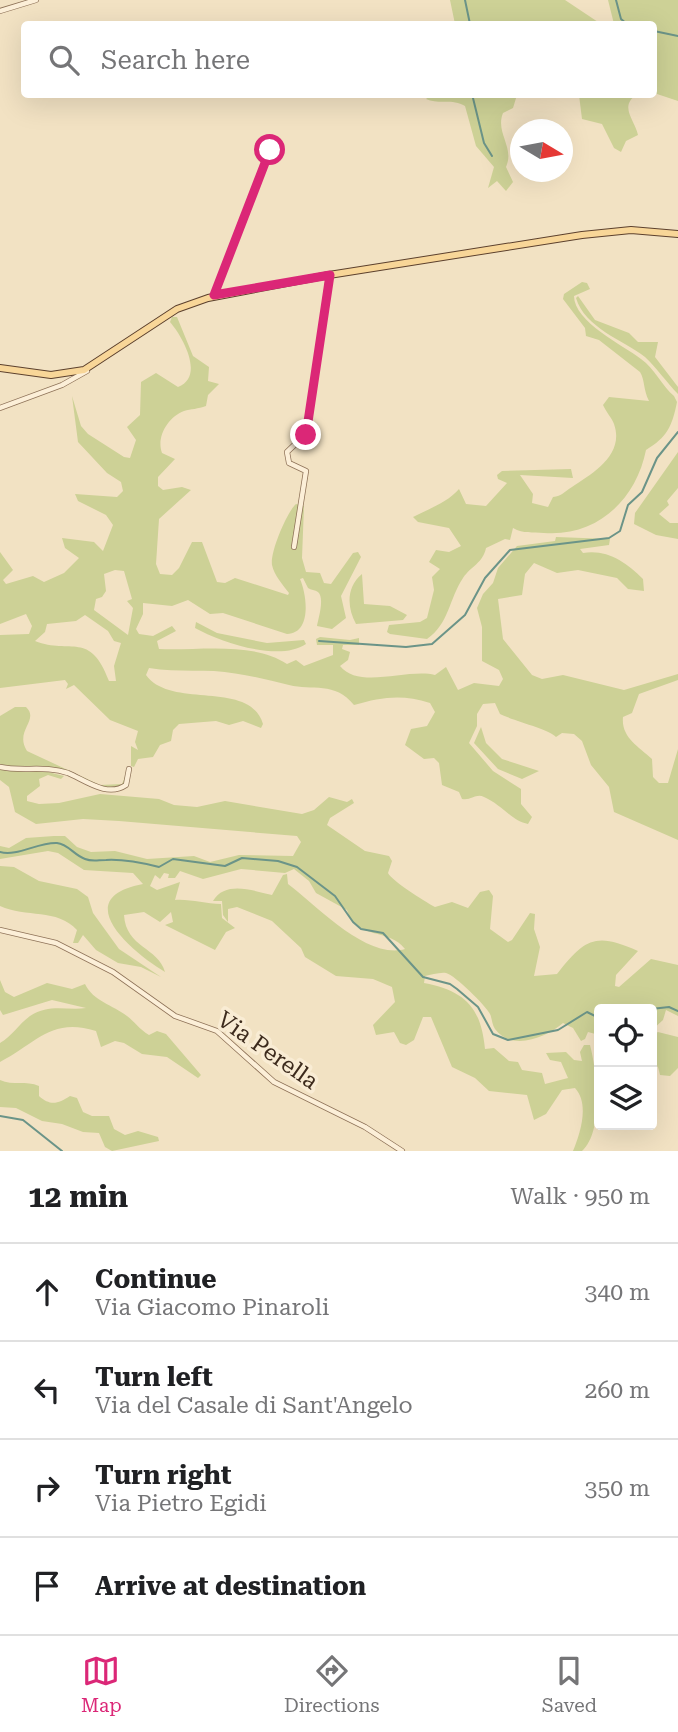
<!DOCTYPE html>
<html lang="en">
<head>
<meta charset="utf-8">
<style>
	:root { --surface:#fff; --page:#f6f6f6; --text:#202124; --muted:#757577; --line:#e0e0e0; --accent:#db2777 }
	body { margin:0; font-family:"Roboto Serif",serif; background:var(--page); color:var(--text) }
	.controls { position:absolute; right:21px; bottom:21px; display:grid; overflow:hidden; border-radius:7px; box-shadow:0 7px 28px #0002 }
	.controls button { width:63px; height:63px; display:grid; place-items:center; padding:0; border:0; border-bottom:2px solid var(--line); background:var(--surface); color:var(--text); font:35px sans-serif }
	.compass { position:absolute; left:510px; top:119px; width:63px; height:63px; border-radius:50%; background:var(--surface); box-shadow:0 7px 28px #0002; rotate:100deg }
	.stop { position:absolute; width:21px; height:21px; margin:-16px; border:5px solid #db2777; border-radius:50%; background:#fff }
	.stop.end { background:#db2777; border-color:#fff; box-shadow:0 2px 7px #0008 }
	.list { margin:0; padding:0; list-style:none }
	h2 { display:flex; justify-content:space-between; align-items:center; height:91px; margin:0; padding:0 28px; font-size:30px }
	h2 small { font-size:23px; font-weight:400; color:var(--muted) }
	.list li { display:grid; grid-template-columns:46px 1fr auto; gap:21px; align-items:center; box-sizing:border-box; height:98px; padding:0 28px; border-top:2px solid var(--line) }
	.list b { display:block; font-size:26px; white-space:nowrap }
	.list p { margin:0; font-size:23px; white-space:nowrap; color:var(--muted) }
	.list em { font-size:23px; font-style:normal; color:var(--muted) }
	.icon { flex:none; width:38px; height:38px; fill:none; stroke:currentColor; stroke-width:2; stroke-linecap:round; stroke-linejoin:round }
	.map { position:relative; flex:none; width:678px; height:1151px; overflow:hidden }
	.search { position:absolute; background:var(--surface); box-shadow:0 7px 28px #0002; left:21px; right:21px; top:21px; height:77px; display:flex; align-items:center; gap:18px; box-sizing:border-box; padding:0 24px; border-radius:7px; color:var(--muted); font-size:26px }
	.sheet { height:483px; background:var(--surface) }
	nav { display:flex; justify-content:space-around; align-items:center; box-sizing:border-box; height:98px; border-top:2px solid var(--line); background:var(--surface); font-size:19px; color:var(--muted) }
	nav a { display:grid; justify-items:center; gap:4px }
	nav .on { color:var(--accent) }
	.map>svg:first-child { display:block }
	.green { fill:#cdd196; fill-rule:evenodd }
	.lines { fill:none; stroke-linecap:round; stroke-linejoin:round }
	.stream { stroke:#6b9488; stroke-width:2 }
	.minor-casing { stroke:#8e7258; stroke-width:6 }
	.major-casing { stroke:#5c402d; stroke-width:8 }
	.minor { stroke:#fcefd8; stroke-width:4.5 }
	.major { stroke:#f8d698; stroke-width:6 }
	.route { stroke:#db2777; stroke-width:9 }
	.labels { text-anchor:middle; stroke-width:7; stroke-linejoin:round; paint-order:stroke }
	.street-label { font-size:23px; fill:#3d2b1d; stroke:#f9ecd4 }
</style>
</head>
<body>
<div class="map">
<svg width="678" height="1151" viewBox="0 0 678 1151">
	<rect width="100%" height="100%" fill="#f2e2c3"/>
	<path class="green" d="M450 0H565L601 24H455Z
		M608 0H678V101L654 93V24H614Z
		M431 95H517L513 108 503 113C495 133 515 147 506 167L513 182 506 191 497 181 488 188 494 167 476 146 465 106C452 98 439 105 426 99Z
		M579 95H636C619 107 635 120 638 135L626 141 621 152 614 148 602 124 582 119Z
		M582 282 587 283 590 289 574 296C574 322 623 345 641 359 654 368 663 387 674 396L677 402C672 427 667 437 646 450 636 500 597 537 544 533 532 532 524 534 513 528L510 540 505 539 486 548C483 563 471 566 463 578 449 599 449 624 427 639L390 634 387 632 389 625 420 622 427 618 434 590 432 577 440 569 429 562 436 550 449 552 461 546 449 528 418 522 413 517C429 509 448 502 459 489L466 504 486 506 507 483 498 479 497 475 502 471 571 469 573 478 520 475 533 494 532 503 548 507 553 497C562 496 564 492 572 487 592 474 625 455 614 424 612 418 606 412 603 405L609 397 649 401C643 389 645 380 640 372L599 340 586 336 585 328 563 299 564 294Z
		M578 296 595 320 629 333 638 342H658L655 357 678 387V394C667 383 656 367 645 357 623 340 585 328 576 298Z
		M172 317H177L193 356 209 367 208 381 219 384 208 395 206 406C198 409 191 409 184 411 168 417 156 437 162 453L175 459 158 477V486L163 490 182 487 191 490 159 519 156 564 160 574 172 575 179 568 192 542H202L217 582 225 583 235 578 288 595 289 593C283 585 274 575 272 565 270 552 287 512 296 504L304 506 302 558 306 572 320 573 324 583 331 584 353 553 358 552 361 557 341 596 346 618 332 629 317 626C318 620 325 598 318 592 315 590 311 590 308 588L303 578 300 579C307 595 312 633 287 634L223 613 210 614 188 600 172 606 143 603V614L136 629 139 634 153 636 172 626 176 631 157 641 159 649C198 651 252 641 287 664L296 660 304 666 333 655V645H317L316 639 320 637 350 640 359 638V645H343L342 649 350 652 348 660 340 666C359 690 408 668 435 675L446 667 458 690 474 683 499 686 503 679 499 670 482 661V627L477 608 483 594 493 583 498 568 517 546 555 541 556 537 610 539 609 545 580 549 583 553C607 549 626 562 643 579L644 591 628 589 617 578 578 570 557 573 534 563 525 574 522 595 498 599 503 639 532 675 542 679 563 675 624 690 678 674V680L639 694 632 713 623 717C621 737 638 746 652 759L653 777 659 783H668L678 749V840L614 812 609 787 591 765 582 741 574 734 562 733 556 737C549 729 514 721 500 714L495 703 483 704 477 714V726L469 743 493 771 521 789V804L532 817 528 824C513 822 501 804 484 797 476 793 471 801 462 799L459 792 442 785 439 763 434 758 424 759 405 745 411 729 427 726 435 712 430 703C402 694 382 697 354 705 335 681 312 691 289 685 265 679 240 673 214 671 193 670 171 672 149 668L146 675C171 710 250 679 263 724L261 728 243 721 229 725 216 721 179 724 173 730 171 741 160 745 153 757 138 759 134 767 131 766V746L138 750 135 742 138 731 110 720 74 685 66 689 68 684 65 680 0 688V635L29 634 32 626 26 614 0 624V552L13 570 3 580 6 584 33 576 44 582 64 573 79 558 65 548 62 538 94 542 103 551 113 525 106 515 78 501 75 494 117 497 123 491 121 482 107 473 78 442 72 396 81 426 88 434 124 457 130 458 136 440 127 427 140 415 141 382 156 373 178 387C205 377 183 337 170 322ZM115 570 124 571 132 599 127 601 133 608 128 635 94 610 96 599 102 597 106 591 104 574ZM85 615 108 631 114 641 121 643 114 666 116 681H109C90 630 71 655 35 641L45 632 47 624 76 621Z
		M678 452V488L667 501 669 505 659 514 670 523H678V539L656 535 634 524 635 513Z
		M362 574 364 604 390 606 407 615 403 620 356 624C347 608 346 587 362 574Z
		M196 622 217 633 267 643 304 640 306 644C280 662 222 643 195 628Z
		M15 707H26C40 720 14 731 27 751L100 785 122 784 127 772 125 784C104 796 72 773 50 769 34 765 17 768 0 765V716Z
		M481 727 486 743 502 759 539 771 522 779 498 769 474 743Z
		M32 768 64 776 61 779 48 775 39 779 40 786 27 796V801L39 804 59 803 100 794 159 799 174 805 197 807 225 801 302 814 314 810 329 797 347 802 352 799 354 803 330 818 327 825 365 851 389 856 392 861 388 873C392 881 424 901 435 907L452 902 468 908 480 892 489 890 493 896 490 929 508 942 512 940 530 913 535 914 534 929 540 947 534 976 557 974C585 938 596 932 638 951L616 975 615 986 619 987 651 959 678 965V1016L666 1010 663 1020 652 1030V1009H599V1035L588 1032 585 1039 581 1041 573 1028 563 1023C547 1037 512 1052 495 1029 492 1025 492 1018 490 1014 486 1006 455 975 446 973 440 972 431 975 425 976L424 983C465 991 481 1007 485 1049L494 1048 509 1061 518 1062 522 1070 542 1073 545 1084 568 1078 561 1062 550 1060 546 1053 566 1052 574 1060 582 1061 580 1052 584 1045H590C597 1072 604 1131 582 1151H573C580 1134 590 1104 575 1088L562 1090 546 1114 534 1120 527 1095 489 1091 475 1078 452 1067 431 1017H423L414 1040 406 1045 400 1043 394 1032 376 1035 373 1025 395 1002 392 987 373 979 336 976 305 957 301 948 272 921 237 907 228 909V922L223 915 222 901H213C225 881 251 890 272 895L283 875 287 874 288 884C317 906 367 960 405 949 390 928 355 940 347 910L316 893 309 881 294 869 285 873 241 869 203 879 180 871 175 878H168L169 874 164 873 160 879 155 875 150 886 157 890 180 882 175 900C191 899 205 904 221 904L222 918 235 928 226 932 215 950 165 925 173 922 171 912 160 922 144 912 124 915C126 948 158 947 165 972 133 953 67 898 143 884L133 873 84 870 58 853 48 851 0 859V846L9 848 26 838 54 836H65L77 847 91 852 115 851 147 859 194 856 210 862 239 855 293 856 301 842 297 836 119 821 83 819 36 824 15 812 9 787 0 780V769Z
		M0 866 14 867 39 881 77 889 88 897 93 913 119 949 161 977 141 967 118 963 96 950 83 935 78 943H73L77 930C57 908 26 918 0 906Z
		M0 980 5 992 14 997 47 983 72 989 85 984C93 1001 113 1005 127 1016 135 1022 139 1029 149 1035L157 1031 166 1034 201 1075 198 1078 167 1057 142 1054 124 1043 115 1041 101 1047 96 1031C50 1017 36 1044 0 1062V1043C12 1036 19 1024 30 1016 50 1003 67 1011 86 1008L52 1000 3 1015 0 1010Z
		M658 1032 678 1037V1068L670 1076 660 1075 658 1067 652 1064V1035Z
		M0 1080C13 1086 26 1080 39 1086V1096C50 1106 58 1104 70 1096L77 1098 83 1112 92 1116H109L114 1129 125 1135 138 1131 158 1137 159 1141 112 1151 105 1147 99 1133 83 1132 62 1124 42 1121 16 1108 0 1107Z"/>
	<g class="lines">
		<path class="stream" d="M465 0 470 24
			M616 0 621 19 627 24
			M654 31 678 36
			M472 94 484 143 492 156
			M319 641 406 647 432 644 465 615 485 578 510 550 609 538 620 531 628 505 642 492 657 458 678 432
			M0 852C17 857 38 842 57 843 68 844 74 855 85 859 92 862 98 860 106 860 123 859 143 863 159 867L173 859 225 866 242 858 278 861 297 867 335 896 353 922 361 929 383 933 423 977 450 984 457 989 478 1007 493 1034 508 1040 558 1030 587 1012 599 1018
			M651 1009 669 1007 678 1011
			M0 1116 23 1120 62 1151"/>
		<defs>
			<path id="minor" d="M0 11 36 0
				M214 297 270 150
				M0 408 62 385 87 371
				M294 547 306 471 289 463 287 452 307 433 329 275
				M0 767C22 772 45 765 68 773 85 780 107 798 126 785L129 769
				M0 930 56 943 113 972 175 1016 217 1031 274 1082 365 1127 402 1151"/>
			<path id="major" d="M0 368 51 375 84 370 177 309 208 298 329 275 582 235 631 230 678 234"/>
		</defs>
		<use href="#minor" class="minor-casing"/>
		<use href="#major" class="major-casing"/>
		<use href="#minor" class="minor"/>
		<use href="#major" class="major"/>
	</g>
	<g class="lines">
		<path class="route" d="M270 150 214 295 330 275 306 435"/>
	</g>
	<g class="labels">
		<g class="street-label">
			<text transform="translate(268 1050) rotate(35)" y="8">Via Perella</text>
		</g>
	</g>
</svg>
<div class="controls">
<button><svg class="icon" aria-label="locate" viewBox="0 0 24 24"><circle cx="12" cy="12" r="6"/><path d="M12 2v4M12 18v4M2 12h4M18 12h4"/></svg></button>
<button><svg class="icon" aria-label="layers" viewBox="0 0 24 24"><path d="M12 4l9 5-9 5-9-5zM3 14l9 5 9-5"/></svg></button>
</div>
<svg class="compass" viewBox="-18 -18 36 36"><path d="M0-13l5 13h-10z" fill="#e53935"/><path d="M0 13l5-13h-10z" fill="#757577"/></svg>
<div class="stop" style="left:270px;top:150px"></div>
<div class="stop end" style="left:306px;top:435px"></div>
<div class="search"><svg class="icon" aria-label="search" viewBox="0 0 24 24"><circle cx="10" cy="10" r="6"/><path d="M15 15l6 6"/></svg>Search here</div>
</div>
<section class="sheet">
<h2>12 min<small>Walk · 950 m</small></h2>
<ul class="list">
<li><svg class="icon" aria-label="ahead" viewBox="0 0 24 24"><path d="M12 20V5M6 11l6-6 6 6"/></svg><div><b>Continue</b><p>Via Giacomo Pinaroli</p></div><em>340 m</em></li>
<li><svg class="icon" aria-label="left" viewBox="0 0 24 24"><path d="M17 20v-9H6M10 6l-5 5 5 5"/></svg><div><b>Turn left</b><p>Via del Casale di Sant'Angelo</p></div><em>260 m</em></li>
<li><svg class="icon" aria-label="right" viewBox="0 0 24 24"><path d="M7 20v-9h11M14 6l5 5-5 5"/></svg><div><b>Turn right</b><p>Via Pietro Egidi</p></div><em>350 m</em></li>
<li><svg class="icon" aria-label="arrive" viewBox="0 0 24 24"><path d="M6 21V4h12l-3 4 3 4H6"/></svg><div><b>Arrive at destination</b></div></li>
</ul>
</section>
<nav>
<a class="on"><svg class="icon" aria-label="map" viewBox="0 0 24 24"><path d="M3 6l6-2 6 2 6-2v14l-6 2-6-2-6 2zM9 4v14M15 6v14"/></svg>Map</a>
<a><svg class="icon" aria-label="directions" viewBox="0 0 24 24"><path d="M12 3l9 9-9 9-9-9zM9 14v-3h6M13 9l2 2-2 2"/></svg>Directions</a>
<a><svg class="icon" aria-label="saved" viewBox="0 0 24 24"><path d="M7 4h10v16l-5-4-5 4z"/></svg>Saved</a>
</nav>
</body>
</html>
